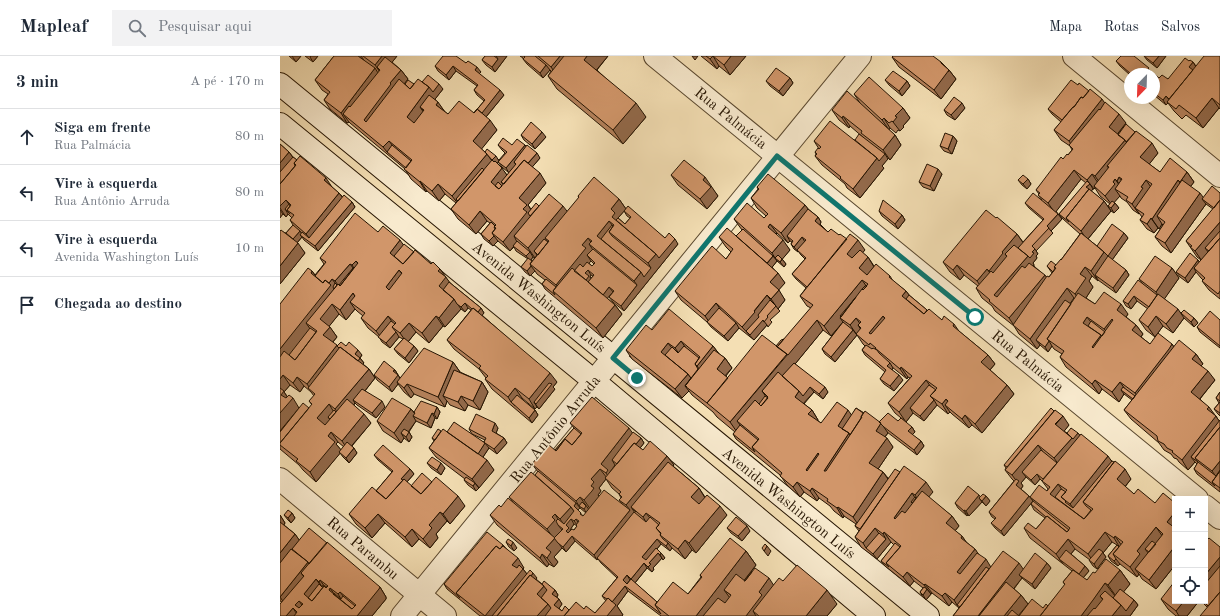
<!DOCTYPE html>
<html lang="pt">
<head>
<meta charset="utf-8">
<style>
	:root { --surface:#fff; --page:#f2f2f3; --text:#1f2937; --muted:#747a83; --line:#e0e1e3 }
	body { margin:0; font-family:"Old Standard TT",serif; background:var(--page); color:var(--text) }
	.controls { position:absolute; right:12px; bottom:12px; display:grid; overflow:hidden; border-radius:0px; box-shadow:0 4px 16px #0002 }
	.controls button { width:36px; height:36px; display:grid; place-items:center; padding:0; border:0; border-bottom:1px solid var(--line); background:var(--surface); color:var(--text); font:20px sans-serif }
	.compass { position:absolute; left:844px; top:12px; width:36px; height:36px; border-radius:50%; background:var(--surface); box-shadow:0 4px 16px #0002; rotate:203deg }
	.stop { position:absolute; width:12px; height:12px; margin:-9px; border:3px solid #0f766e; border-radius:50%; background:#fff }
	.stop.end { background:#0f766e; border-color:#fff; box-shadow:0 1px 4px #0008 }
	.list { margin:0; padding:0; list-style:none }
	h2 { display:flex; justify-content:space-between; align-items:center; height:52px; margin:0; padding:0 16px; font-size:17px }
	h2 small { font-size:13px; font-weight:400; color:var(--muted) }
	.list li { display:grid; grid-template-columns:26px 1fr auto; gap:12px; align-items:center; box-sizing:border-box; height:56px; padding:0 16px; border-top:1px solid var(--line) }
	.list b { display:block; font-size:15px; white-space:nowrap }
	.list p { margin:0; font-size:13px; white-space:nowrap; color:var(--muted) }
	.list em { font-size:13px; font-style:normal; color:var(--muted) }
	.icon { flex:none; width:22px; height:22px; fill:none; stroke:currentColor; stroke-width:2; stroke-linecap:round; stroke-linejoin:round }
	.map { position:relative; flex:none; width:940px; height:560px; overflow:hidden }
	header { display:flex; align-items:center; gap:24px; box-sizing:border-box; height:56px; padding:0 20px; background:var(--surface); border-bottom:1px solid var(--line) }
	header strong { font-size:19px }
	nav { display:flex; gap:22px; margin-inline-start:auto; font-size:14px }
	.search { width:280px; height:36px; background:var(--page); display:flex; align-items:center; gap:10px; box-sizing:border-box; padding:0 14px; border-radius:0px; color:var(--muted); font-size:15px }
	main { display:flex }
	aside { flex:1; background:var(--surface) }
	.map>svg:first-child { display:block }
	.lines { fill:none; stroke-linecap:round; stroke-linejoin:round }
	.street-casing { stroke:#59472e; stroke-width:24 }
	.secondary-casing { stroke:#251402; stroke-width:24 }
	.street { stroke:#f8eace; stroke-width:22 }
	.secondary { stroke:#f8eace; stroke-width:22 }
	.wall { fill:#b4815b; stroke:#251402; fill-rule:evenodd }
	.shaded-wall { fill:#92694a; stroke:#251402 }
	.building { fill:#d1966a; stroke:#251402; fill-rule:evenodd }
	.route { stroke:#0f766e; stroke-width:5 }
	.labels { text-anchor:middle; stroke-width:3; stroke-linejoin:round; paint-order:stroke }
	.street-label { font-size:15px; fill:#251402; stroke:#f8eace }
</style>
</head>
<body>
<header>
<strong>Mapleaf</strong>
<div class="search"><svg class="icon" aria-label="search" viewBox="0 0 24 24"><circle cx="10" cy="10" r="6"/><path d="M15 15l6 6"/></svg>Pesquisar aqui</div>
<nav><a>Mapa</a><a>Rotas</a><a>Salvos</a></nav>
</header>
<main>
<aside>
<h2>3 min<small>A pé · 170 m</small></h2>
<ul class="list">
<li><svg class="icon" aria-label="ahead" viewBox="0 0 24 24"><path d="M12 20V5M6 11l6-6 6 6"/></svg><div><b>Siga em frente</b><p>Rua Palmácia</p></div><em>80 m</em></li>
<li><svg class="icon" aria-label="left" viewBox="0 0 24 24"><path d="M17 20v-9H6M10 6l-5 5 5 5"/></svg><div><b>Vire à esquerda</b><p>Rua Antônio Arruda</p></div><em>80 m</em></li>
<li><svg class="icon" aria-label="left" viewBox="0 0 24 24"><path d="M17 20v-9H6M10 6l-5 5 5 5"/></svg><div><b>Vire à esquerda</b><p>Avenida Washington Luís</p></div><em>10 m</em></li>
<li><svg class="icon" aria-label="arrive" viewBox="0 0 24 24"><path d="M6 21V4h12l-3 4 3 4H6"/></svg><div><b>Chegada ao destino</b></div></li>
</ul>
</aside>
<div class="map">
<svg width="940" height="560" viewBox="0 0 940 560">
	<rect width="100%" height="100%" fill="#f4dfb4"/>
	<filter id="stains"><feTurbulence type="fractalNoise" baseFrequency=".005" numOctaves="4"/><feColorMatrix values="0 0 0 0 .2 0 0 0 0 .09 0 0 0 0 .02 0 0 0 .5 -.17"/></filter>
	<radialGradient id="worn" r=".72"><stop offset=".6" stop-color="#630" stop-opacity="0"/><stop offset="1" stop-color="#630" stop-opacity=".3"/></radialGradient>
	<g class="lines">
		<defs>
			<path id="street" d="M375 0 917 443
				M794 0 940 120
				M0 423 165 560
				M925 450 940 462
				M122 560 580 0"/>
			<path id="secondary" d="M0 28 648 560
				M0 68 314 325 594 560"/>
		</defs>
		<use href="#street" class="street-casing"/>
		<use href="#secondary" class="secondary-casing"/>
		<use href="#street" class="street"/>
		<use href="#secondary" class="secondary"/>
	</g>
	<path class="wall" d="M9 0H21L16 6Z
		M25 0H38L33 6Z
		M54 0H117L112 6 121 14 128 23 124 28H134L142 26 163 33 155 43 165 56 168 58 194 57 204 45 197 39 194 34 197 30 176 15 169 24 158 15 155 10 186 7 201 16 199 18 224 39 206 61 217 74 201 93 205 96 219 104 225 97 222 94 218 89 246 90 260 102 252 111 266 127 248 149 251 153 259 150 287 156 299 142 298 140 339 143 346 153 385 182 398 188 344 255 333 246 329 241 333 236 327 242 335 249 342 258 323 282 265 233 262 228 265 224 257 218 255 215 250 220 245 216 241 211 248 203 236 195 234 191 230 195 218 185 213 190 204 183 201 178 210 167 207 165 196 178 178 163 171 153 176 147 165 138 159 145 147 135 146 136 131 123 125 113 70 67 69 66 67 67 50 53 44 44 48 38 42 34 35 24ZM218 106 222 111 229 117 227 119 217 107ZM344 155 347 160 350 162 345 168 338 162ZM257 199 252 205 251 204 253 201 255 202ZM311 205 314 208 312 210 309 207ZM311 219 313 220 311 222 310 221Z
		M205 0H227L215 16 206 9 202 4Z
		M240 0H328L317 14 366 61 343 88 277 33 268 20 271 15 270 14 263 22 247 8 243 3V2Z
		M421 0H466L450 19 439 10 437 13Z
		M864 0H886L877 12 867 4Z
		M940 0V53L939 52 923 72 906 59 902 63 894 55 888 47 886 49 874 39V18L879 22 888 23 909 5 913 6 916 10Z
		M612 1 661 6 669 14 676 23 661 43 619 11Z
		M836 5 873 17 874 18H850V19L840 10Z
		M510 22 513 27 503 40 490 30 486 25Z
		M605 24 627 25 630 30 622 40 609 29Z
		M798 29 825 47 846 67 838 78 878 97 869 108 880 116H907L914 126 910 131 923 142 940 137V243L929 234 922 225 923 224 921 222 916 216 908 227 900 221 896 216 918 204 920 206 921 204 917 201 906 185 933 153 926 148 891 197 882 190 875 181 883 169 882 168 879 173 878 172 874 177 867 173 860 164 862 161 859 157V158L853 154 847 146 841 142 840 140 834 146 839 152 834 157 831 155 828 150 830 148 820 140 815 132 811 135 824 145 831 155 808 183 817 190 844 177 848 182 832 204 846 214 849 219 836 237 818 224V225L812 220 809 225 813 231 806 242 815 248 848 258 846 261 856 269 863 278 861 281 870 288H892L894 291 916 298 923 308 921 310 935 324 920 343 936 360 939 365 940 364V436L917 418 914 413 917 408 915 406 908 414 899 406 897 403 894 402 891 398 884 394 879 387 851 363 844 354 852 344 844 338 839 346 822 333 819 338 786 311 780 301 782 298 774 293 772 290 768 296 760 289 757 293 739 278 734 270 715 255 712 250 702 242 696 232 698 230 684 219 680 224 670 216 663 206 716 162 737 178 743 186 763 164 749 152 745 147 762 144 758 139 759 138 756 134 783 103 788 99 792 94 790 90 781 84 774 74 781 66 772 58 768 53ZM801 123 806 127 779 158 783 163 800 178 781 204 776 209 767 210 772 217 769 221H766L754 210V209L753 207 757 202 756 200 758 198 756 195 773 177 771 175 782 163 776 155ZM794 242 795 243 791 248 790 247Z
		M574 38 623 52 630 62 623 70 624 71 620 75 618 74 616 77 610 72 609 74 615 79 621 89 610 104 608 102 602 110 604 112 580 142 567 132 565 128 542 109 535 100 536 98 535 96 539 93 534 85 575 84 584 82 570 70 569 72 559 64 552 54 580 47Z
		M685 52 675 64 667 59 664 54Z
		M241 79 266 81 255 93 244 84Z
		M673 80 677 85 672 98 664 95 660 90Z
		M0 88 9 96 13 101 52 131 63 141 72 146 75 151 38 195 24 184 22 181 17 187 25 197 0 228V175L6 177 13 169 10 164 12 162 8 158 6 161 3 158 0 161Z
		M662 118 654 135 643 131 639 126Z
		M391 119 432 131H431L438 140 427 153 398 129Z
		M748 123 751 128 747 133 742 129 738 124Z
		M477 131 525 149 528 153 538 161 541 166 540 168 548 176 559 179 585 194 582 197 588 201 594 210 610 220 613 225 626 235 629 239 647 254 680 276 708 299 715 308 710 314 727 329 734 338 702 377 692 369 689 372 672 358 670 356 668 358 657 349 644 365 633 357 626 366 615 357 608 347 630 322 628 321 627 323 612 311 613 312 612 314 623 324 614 335 604 328 600 323 605 316 585 299 582 294 585 290 583 288 577 279 555 306 545 298 542 293 563 266 551 280 543 274 515 308 548 336 543 343 534 336 524 348 532 354 538 364V365L541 367 572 359 576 352 599 366 618 365 632 371 635 376 632 379 641 385 644 390 637 399 607 376 608 377 605 381 613 391 598 413 603 416 608 422 653 436 648 441 672 460 679 470 675 475 682 480 686 486 695 493 698 498 711 511 743 513 767 507 771 512 755 533 742 522 734 533 741 539 748 548 763 552 768 550 785 529 783 526 792 515 750 482 744 472 756 473 765 462 754 454 751 448 753 445 750 441 767 435 768 433 762 425 760 423 755 429 746 421 741 427 743 430 741 433 749 440 753 445 724 480 715 472 711 467 715 463 712 461 709 456 734 425 732 423 725 414 726 412 724 409 789 369 784 375 787 377 800 379 832 405 851 423 845 431 854 438 875 447H895V509L876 533 862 523 859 518 857 521 840 508 838 510 831 505 828 500 837 489 832 486 823 497 826 501 817 513 813 510 809 504H810L795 493 791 498 805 510 809 515 803 522 807 524 815 517 840 514 850 528 843 536 854 544 858 549 850 560H673L679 552 672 546 669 550 652 537 646 544 643 541 640 536 643 532 634 525 630 530 605 510 601 505 614 489 611 486 597 503 581 491 575 481 579 475 575 470 576 468 564 460 563 462 554 455 550 450 539 442 537 445 524 436 520 441 507 429 500 419 456 383 453 378 455 376 437 361 433 356 412 339 409 335 402 342 352 303 346 294 372 274 433 290 439 298 445 302 452 312 446 320 448 322 496 290 504 284 531 252 527 250 520 240 526 232 516 223 512 218 525 203 521 199 518 195V196L514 193 511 188 512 186 510 185 508 187 497 177 496 178 510 194 502 203 506 208 504 211 497 205 492 211 505 227 498 234 505 244 498 253 500 255 490 264 492 266 488 271 487 269 474 284 459 272 448 285 431 271 427 266 401 244 395 235 446 203 451 196 446 191 439 181 456 180 462 174 454 163 484 162 486 160 477 152 471 142 478 133Z
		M599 155 622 159 625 164 618 173 602 160Z
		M98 176 123 189 134 196 151 208 160 213 169 226 201 252 204 257 202 259 277 326 273 331 275 333 259 353 257 351 255 353 242 342 241 343 255 354 258 359 252 367 212 333 205 323 206 322 199 313 174 293 167 284 191 254 188 252 185 256 181 253 165 271 163 270 149 287 136 276 128 286 134 290 138 295 129 307 118 298 114 293 123 283 119 281 110 292 102 286 99 281 88 272 81 262 83 260 77 255 75 253 66 264 59 258 49 270 57 281 53 286 57 290H66L82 299 80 302 84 307 83 308 89 313 95 322 85 335 105 351 96 362 77 349 75 347 74 349 91 367 72 390 77 397 69 407 63 401 60 397 36 426 23 414 19 409 0 393V376L18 354 0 375V248L32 215 35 219 44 208 40 202ZM10 329 20 336 24 330 31 336 34 340 29 345 32 349 29 352H19L7 340 4 336ZM58 386 64 391 61 394 56 388Z
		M892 212 899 222 884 243 901 257 914 262 918 267 914 271 904 262 893 277 883 270 875 281 866 274 859 264 868 253 857 245 851 253 846 250 843 245 862 227 859 223Z
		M940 264V292L920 276 917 271Z
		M173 306 180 316 202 326 208 336 200 354 188 349 185 355 170 349 167 345 165 351 134 338 131 342 124 336 118 328 112 336 97 324 94 319 115 314 120 322Z
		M940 336V360L938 358 934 353 939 347 936 342Z
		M157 351 160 356 157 363 155 362 151 372 136 365 129 376 132 381 129 386 124 382 121 387 103 375 97 365 131 353 134 356Z
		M290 367 353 377 361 382 364 387 360 392 363 394 387 400 394 409 393 410 419 432 425 441 447 459 416 497 412 494 405 503 392 492 390 495 381 488 377 493 381 497 385 502 383 504 382 502 373 512 374 513 372 516 367 512 355 527 377 546 408 538 421 521 420 519 466 495 476 509 471 516 493 529 503 525 557 548 547 560H381L348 535 337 550 343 559 342 560H200L167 533 164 528 223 489 244 512 243 513 247 518 257 522 256 523 262 528 275 534 278 539 277 541 282 548 279 552 282 555 304 553 315 557 326 545 322 540 337 522 321 507 318 503 317 504 295 485 286 496 282 492 274 501 278 506 274 511 269 508 267 511 217 469 210 459 221 451 233 446 229 441 255 419 258 416 252 408 261 398 275 394 294 372ZM326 423 332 432 339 438 341 442 339 444 343 449 319 440 318 439 321 435 319 432ZM300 452 306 457 303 460 298 454ZM294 468 297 470 294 474H290Z
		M218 372 216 377 224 382 227 387 217 398 209 392 203 401 214 414 196 435 188 429 184 424 185 423 156 401 149 392 154 385 152 382 167 376 204 386 205 384 192 378 189 373Z
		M94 399 130 413 134 418 127 426 131 430 152 426 185 450 170 468 167 465 156 478 158 482 150 492 139 483 132 491 105 467 92 482 76 468 69 458 96 435 112 416 98 404Z
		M147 407 165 412 161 419 151 412Z
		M706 440 710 445 706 450 702 446 689 460 688 459 687 460 678 452 675 447 700 441Z
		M12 457 15 462 11 467 8 464 4 459Z
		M0 459 5 467 4 469 15 478 19 484 100 531 106 541V543L92 560H0L2 546 0 545Z
		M447 472 470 475 462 485 451 477Z
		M226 486 237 492 234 495 229 491Z
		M881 543 919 545 907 560H896L888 553Z
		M921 545H925L940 560 927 551Z"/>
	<path class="shaded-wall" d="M12 0H21L16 6Z
		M31 0H38L33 6 30 1Z
		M78 0H81L86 7Z
		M102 0H117L103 18 97 11 102 19 95 9Z
		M216 0H227L215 16 212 11 218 3Z
		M280 0H295L278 21 271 11Z
		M307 0H328L314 17 304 4Z
		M412 0H418L415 4Z
		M433 0 439 10 437 13 430 3Z
		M451 0H466L450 19 444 9Z
		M879 0H886L877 12 873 7Z
		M661 6 668 16 669 14 676 23 661 43 654 34 661 7Z
		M913 6 916 11 913 16 909 11Z
		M266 9 270 14 263 22 260 17Z
		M173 10 176 15 169 24 166 19Z
		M197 11 201 16 198 19 195 14Z
		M95 12 101 22 63 58 69 66 67 67 61 57Z
		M121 14 128 23 117 37 91 74 84 64 110 27Z
		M510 22 513 27 503 40 499 35Z
		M627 25 630 30 622 40 619 35Z
		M159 28 163 33 145 56 140 51 144 57 133 71 127 61 149 31Z
		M220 34 224 39 201 67 197 62Z
		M886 40 890 45 887 46 888 47 886 49 883 44Z
		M932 42 939 52 923 72 916 62Z
		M822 43 829 53 795 95 789 85Z
		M158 46 165 56 156 49Z
		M356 47 366 61 343 88 333 74Z
		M682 47 685 52 675 64 671 59Z
		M623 52 630 62 623 70 624 71 620 75 613 66 615 60Z
		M839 58 846 67 835 81 829 71Z
		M563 60 570 70 569 72 562 62Z
		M604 62 610 72 609 74 602 64Z
		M210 64 217 74 200 95 193 85Z
		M262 76 266 81 255 93 252 88Z
		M615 79 621 89 610 104 603 94Z
		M673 80 677 85 672 98 668 93Z
		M845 84 851 94 829 111 827 110 832 117 822 130 815 120Z
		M109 85 116 94 107 96 103 91Z
		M872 87 878 97 867 111 860 101Z
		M245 89 249 94 234 106 236 109 229 117 226 112Z
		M9 96 16 106 0 125V107Z
		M257 97 260 102 231 136 228 131Z
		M207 98 214 108 176 143 179 148V149L172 140Z
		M605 98 608 103 602 110 604 112 580 142 573 133 597 102Z
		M216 100 219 105 216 109 212 104Z
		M222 112 229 122 221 126 224 129 218 135 211 126Z
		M658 113 662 118 654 135 650 130Z
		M794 114 801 123 775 157 768 147Z
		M907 116 914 126 907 135 900 126Z
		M260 117 266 127 248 149 254 159 234 180 237 186 230 195 223 186 243 153 239 142Z
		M812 118 818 127 814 130 815 132 814 133 807 124Z
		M425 121 438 140 427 153 420 143 423 124Z
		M839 121 846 131 844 134 837 125Z
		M46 122 52 131 44 124Z
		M748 123 751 128 747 133 743 128Z
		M835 123 842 133H835L840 140 832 149 825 140Z
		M866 124 873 134 855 152 859 157V158L852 148 861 131Z
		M898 124 905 134 877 160 882 168 879 173 872 163Z
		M140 125 147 135 146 136 140 126Z
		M158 128 165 138 159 145 152 135Z
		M810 128 813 133 810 136 806 131Z
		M59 137 66 146 33 187 26 178Z
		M920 137 926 145 922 143 926 148 891 197 885 187Z
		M339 143 346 153 338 162 340 169 332 161 331 153Z
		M6 144 12 153H5L8 158 6 161 0 152V150Z
		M824 145 831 155 807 184 801 175Z
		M72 146 75 151 38 195 35 190Z
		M835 147 839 152 834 157 831 152Z
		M525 149 532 158 507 180 510 185 508 187 501 177Z
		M283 150 290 159 265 182 268 186 254 195 257 199 255 202 248 192Z
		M0 154 3 158 0 162Z
		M200 155 207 165 196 178 189 169Z
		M778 158 782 163 771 175 767 170Z
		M622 159 625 164 618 173 615 168Z
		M538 161 541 166 539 170 535 165Z
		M871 162 878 172 874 177 867 168Z
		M329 165 336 174 329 176 325 188 317 180Z
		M940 166V184L925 192 929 197 922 205 915 195Z
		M490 168 497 177 494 180 488 171Z
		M20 175 23 180 20 179 22 181 15 189 12 184Z
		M844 177 848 182 819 222 815 219 818 224V225L811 215 824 196Z
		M737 178 744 188 727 200 725 198 730 205 716 225 709 215 722 196Z
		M214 180 218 185 213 190 209 185Z
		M522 181 525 186 518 196 514 191Z
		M308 182 315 192 309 188 313 194 307 199 311 205 282 239 276 229 302 189Z
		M395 183 398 188 344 255 341 250 357 229 354 225 361 216 371 212 368 207 376 198Z
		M120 184 127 194 118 205 110 197Z
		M503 184 510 194 500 206 495 202 492 197Z
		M578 184 585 194 574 207 531 235Z
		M18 187 25 197 0 228V210Z
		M755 193 758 198 756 200 757 202 753 207 754 209 721 248 714 239 748 200Z
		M250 196 253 201 250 205 246 200Z
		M493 200 497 205 490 214 486 209Z
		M588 201 594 211 585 222 579 212Z
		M502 203 506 208 504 211 500 206Z
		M918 204 921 209 914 212 916 216 908 227 905 222Z
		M76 205 81 212 77 217 72 209Z
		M70 208 77 217 52 248 59 258 47 273 26 267 33 277 0 319V293L52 223 59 232 61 233 55 225Z
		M677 209 684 219 680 224 673 214Z
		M251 210 255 215 250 220 247 215Z
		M805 211 812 220 809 225 813 231 802 248 795 238 800 218Z
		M892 212 899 222 883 245 881 244 876 236Z
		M160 213 173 231 167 239 159 230 158 215Z
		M707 213 714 223 704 235 697 225Z
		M119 214 125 222 116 243 106 231Z
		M308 214 311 219 310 221 312 225 309 229 305 225V217Z
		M846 214 849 219 836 237 833 232Z
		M32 215 40 226 31 217Z
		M498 217 505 227 497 236 490 226Z
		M765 219 771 228 735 271 729 262Z
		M582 224 589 234 562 263 560 262 563 266 551 280 544 270Z
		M329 231 333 236 325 245 322 240Z
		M787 232 794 242 761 288 756 284 760 289 757 293 750 283Z
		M499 234 505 244 498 253 491 243Z
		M626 235 633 244 630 248 622 240Z
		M73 237 79 247 70 246 75 253 66 264 60 254Z
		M487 239 494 249 483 264 487 269 474 284 462 271Z
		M854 240 857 245 851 253 848 248Z
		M174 243 181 253 165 271 159 262Z
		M185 247 188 252 185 256 181 251Z
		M436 247 443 257 432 270 425 260Z
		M841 248 848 258 844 264 837 254Z
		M335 249 342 258 323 282 316 272Z
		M201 252 204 257 200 262 197 257Z
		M898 253 904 262 893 277 886 268Z
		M108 260 115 270 103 284 96 275Z
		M156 260 163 270 149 287 142 277Z
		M603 260 610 270 596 287 589 277Z
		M876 260 883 270 875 281 868 271Z
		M807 261 814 270 811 275 803 267Z
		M576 262 583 272 578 269 581 274 577 279 570 269Z
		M914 262 918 267 914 271 911 266Z
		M832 263 838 272 829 279 824 273Z
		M537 264 543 274 488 341 482 335 489 345 457 365 464 374 459 379 450 366Z
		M129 267 136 276 127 287 120 277Z
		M456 267 459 272 448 285 444 280Z
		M674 268 681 278 673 270Z
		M856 269 863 278 858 284 852 274Z
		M50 271 57 281 50 289 43 279Z
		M573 274 577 279 555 306 551 301Z
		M116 276 119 281 110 292 106 287Z
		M821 279 827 289 819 300 812 291Z
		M401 285 408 295 402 302 395 292Z
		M769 285 772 290 768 296 765 291Z
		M388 287 395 296 389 304 381 296Z
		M892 288 898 298 861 347 855 337Z
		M57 289 64 299 31 334 27 328Z
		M134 290 138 295 129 307 125 302Z
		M433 290 440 299 424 320 417 310Z
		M78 294 82 299 79 303 75 298Z
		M916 298 923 308 919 312 912 303Z
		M708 299 715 308 708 316 701 306Z
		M80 302 84 307 80 311 77 306Z
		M445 302 452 312 443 322 437 313Z
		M173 306 180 316 163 340 167 345 165 351 158 341Z
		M610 307 613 312 611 315 607 310Z
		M621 311 628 321 627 323 620 313Z
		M89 313 95 322 76 346 73 344 75 347 62 363 55 353Z
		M115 314 121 324 117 326 118 328 112 336 109 331 113 315Z
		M928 315 935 324 918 345 911 336Z
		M270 317 277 326 273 331 275 333 259 353 254 346 257 351 255 353 249 343Z
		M408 318 413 325 405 330 409 335 402 342 395 333Z
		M3 319 10 329 4 336 10 345 13 342 19 352 0 375V323Z
		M619 319 623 324 614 335 610 330Z
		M17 321 24 330 20 336 13 327Z
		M646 324 653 334 630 352 633 357 626 366 619 356Z
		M815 324 822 333 819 338 812 328Z
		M202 326 208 336 200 354 193 345Z
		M840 326 847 336 841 334 844 338 839 346 832 336Z
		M127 328 134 338 131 342 124 332Z
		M727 329 734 338 702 377 695 368Z
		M530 331 534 336 521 350 515 341 519 335Z
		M545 331 548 336 543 343 539 338Z
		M235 332 242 342 235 350 231 346 228 341Z
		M181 340 188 349 185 355 178 346Z
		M666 343 673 353 665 349 670 356 668 358 662 348Z
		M654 344 657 349 644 365 640 360Z
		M102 345 105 351 96 362 92 357Z
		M49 348 55 358 48 361 50 364 44 372 37 362Z
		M157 351 160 356 157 363 154 358Z
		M929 351 940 366 911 401 915 406 908 414 902 404 927 353Z
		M131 353 138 362 133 360 136 365 126 379 129 376 132 381 129 386 126 381 121 377 124 382 121 387 114 377Z
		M255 354 258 359 252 367 249 362Z
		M532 354 538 364 535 368 528 358Z
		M568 354 575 364 566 378 558 370Z
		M152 357 155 362 151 372 147 367Z
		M84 358 91 367 68 394 62 385Z
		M685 359 692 369 689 372 682 363Z
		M783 360 789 369 782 378 758 389 765 399 742 416 746 421 741 427 743 430 740 434 736 429 738 427 732 419Z
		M215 367 218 372 215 380 212 375Z
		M601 367 608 377 602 384 596 375Z
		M632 371 635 376 631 380 628 375Z
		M349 372 356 382 332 404 335 409 330 416 332 427 326 417 321 408Z
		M51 376 58 386 56 388 62 395 36 426 30 416 48 380Z
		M569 377 576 387 551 424 544 415Z
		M798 377 802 382 781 412 774 402 792 382Z
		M224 382 227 387 217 398 214 393Z
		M361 382 364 387 342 415 339 410Z
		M607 382 613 391 596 416 589 407Z
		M641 385 644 390 637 399 634 394Z
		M205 387 209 392 201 404 197 399Z
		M74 392 77 397 69 407 66 402Z
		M538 397 545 406 533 423 526 414Z
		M387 400 394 409 356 456 351 451 355 457 317 504 314 499 350 454 346 449Z
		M828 400 835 410 803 446 797 457 790 448Z
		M207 404 214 414 199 432 192 423Z
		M940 405V424L939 425 932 415Z
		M161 407 165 412 161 419 157 414Z
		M130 413 134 418 125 428 121 423Z
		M320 413 327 422H325L326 423 319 432 321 435 318 439 320 442 311 454 304 444 311 430V423Z
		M845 413 851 423 843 433 837 423Z
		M603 416 610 426 579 470 573 461Z
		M757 418 760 423 755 429 751 424Z
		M517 426 524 436 520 441 513 431Z
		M646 426 653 436 638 454 635 452 620 472 614 462 632 437 637 445 638 444 635 439Z
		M195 427 199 432 196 435 193 430Z
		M778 428 785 438 778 446 770 438Z
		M419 432 425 442 418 451 411 441Z
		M532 432 539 442 537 445 530 435Z
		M699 439 703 444 706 440 710 445 706 450 702 445 699 442 702 446 689 460 686 455Z
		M178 440 185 450 170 468 163 458Z
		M749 440 753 445 724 480 721 475Z
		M300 441 310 455 307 458 304 453 299 450 296 445Z
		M296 447 300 452 297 455 294 450Z
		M440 450 447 459 416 497 409 487Z
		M291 451 297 460 291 463 294 468 290 474 292 477 290 480 286 475 287 473 280 463Z
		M558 451 564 460 563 462 557 452Z
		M684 454 688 459 687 460 684 455Z
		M160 456 167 465 156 478 158 482 150 492 143 483 149 469Z
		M895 456V474L887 466Z
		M12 457 15 462 11 467 8 462Z
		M366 457 373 466 369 471 363 461Z
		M98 458 105 467 92 482 85 472Z
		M275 458 281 468 278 469 282 474 274 483 267 473 272 461Z
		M0 459 5 467 0 473Z
		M672 460 679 470 673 477 666 467Z
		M296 463 299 468 297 469 294 465Z
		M467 470 470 475 462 485 458 480Z
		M876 471 883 481 870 496 865 493 869 498 855 513 859 518 857 521 850 511 857 495Z
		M595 472 602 482 586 492 583 487Z
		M132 473 139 483 132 491 125 481Z
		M604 476 611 486 597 503 593 498 606 483 603 478Z
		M825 476 832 486 823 497 826 501 817 513 814 508H815L808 498Z
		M15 478 22 488 0 515V497Z
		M292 480 295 485 286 496 283 491Z
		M682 480 689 490 681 482Z
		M835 480 842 490 840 492 834 482Z
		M275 482 282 492 274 501 278 506 274 511 267 502 266 492Z
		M377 483 381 488 366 506 362 501Z
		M788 483 795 493 784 506 779 503 783 508 776 498Z
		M405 484 412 494 405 503 398 493Z
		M233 486 237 492 234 495 231 490Z
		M388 487 392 492 390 495 386 490Z
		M487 490 491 495 488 500 484 495Z
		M895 490V509L876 533 869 524Z
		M695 493 702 503 684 526 677 516Z
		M466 495 476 509 452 540 444 534 450 542 436 560H416Z
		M378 497 382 502 373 512 374 513 372 516 368 511 369 507Z
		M381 497 385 502 383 504 380 499Z
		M262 498 269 508 267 511 260 502Z
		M940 501V519L925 537V519Z
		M238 502 244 512 243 513 250 522 253 517 257 522 253 527 220 560H205L232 509Z
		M706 503 712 513 677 549 674 544Z
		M836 503 840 508 838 510 834 505Z
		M28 506 31 510 24 520 21 517 27 525 7 551 0 541Z
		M364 507 367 512 354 528 351 523Z
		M739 507 746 517 739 519 742 522 712 560H698Z
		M767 507 771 512 755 533 752 528Z
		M805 510 809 515 802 523 799 518Z
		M840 514 850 528 838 543 828 529Z
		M627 516 634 525 630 530 623 521Z
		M347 519 350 524 346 529 343 524Z
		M489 522 498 536 473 555 476 560H466L479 536Z
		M36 523 43 533 32 547 24 538Z
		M40 524 47 534 45 536 39 526Z
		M825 527 835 540 832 545 823 543 820 540 828 551 822 560H801Z
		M645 528 652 537 651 538 644 529Z
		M264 530 271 539 264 547 257 538Z
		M345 530 348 535 337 550 343 559 342 560H327L331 547Z
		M100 531 106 541V543L92 560H77Z
		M50 532 57 542 49 534Z
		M647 533 651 538 646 544 643 539Z
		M275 534 278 539 275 543 272 538Z
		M547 534 557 548 547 560H526Z
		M60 536 67 545 64 548 58 538Z
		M665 537 672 546 669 550 662 540Z
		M741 539 748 548 738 560H724Z
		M279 543 282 548 278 554 274 549Z
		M854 544 858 549 850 560H832L841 549Z
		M19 545 25 553 27 560 15 549Z
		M904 545H919L907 560H899L896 555Z
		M268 548 275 557 272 560H257Z
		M13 552 18 560H6Z"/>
	<path class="building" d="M54 0H78L95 12 61 57 44 44 50 36 35 24Z
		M83 0H102L95 9Z
		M163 0H176L186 7 188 5 197 11 195 14 220 34 202 57 197 53 194 57 205 44 194 34 198 29 173 10 166 19 155 10Z
		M205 0H214L218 3 212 11 202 4Z
		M244 0H255L266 9 260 17 243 3 245 1Z
		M258 0H280L271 11Z
		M284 0H307L304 4 356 47 333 74 268 20Z
		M426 0H451L444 9 433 0 430 3Z
		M613 0H653L661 6V7L669 14 654 34 612 1Z
		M841 0H854L869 12 868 13 874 18H851L836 5Z
		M864 0H879L873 7Z
		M924 0H940V49L932 42 916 62 899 49 896 53 887 46Z
		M105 1 121 14 110 27 111 28 84 64 86 66 119 23 130 33 138 23 149 31 127 61 134 67 144 54 140 51 149 39 158 46 156 49 168 58 179 45 194 57 197 53 210 64 193 85 207 98 172 140 158 128 152 135 140 125V126L124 113 132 104 109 85 103 91 63 58 69 50 70 51 100 14 97 11Z
		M905 2 909 5 910 4 913 6 909 11 913 14 889 43 886 40 883 44 874 37V18L879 22 882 19 888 23Z
		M496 12 510 22 499 35 486 25Z
		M613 15 627 25 619 35 605 24Z
		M148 19 159 28 153 36 149 31 142 26Z
		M589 21 623 52 615 60 617 61 613 66 612 65 609 67 604 62 602 64 574 38Z
		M128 24 134 28 130 33 125 28Z
		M791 24 798 29 799 27 809 35 803 42 801 41 794 51H793L782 64 768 53Z
		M810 33 822 43 789 85 774 74 793 51H794L801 41 803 42Z
		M567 35 615 79 603 94 581 77 582 75 563 60 562 62 552 54Z
		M674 41 682 47 671 59 664 54Z
		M825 46 839 58 829 71 845 84 815 120 812 118 807 124 794 114 768 147 758 139 760 137 756 134 781 101 783 103 787 98 788 99 793 93 789 89 819 53 820 54Z
		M550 65 597 102 573 133 560 122 561 121 535 100 537 98 535 96 538 92 539 93 541 91 534 85Z
		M251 66 262 76 252 88 241 79Z
		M846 68 855 76 846 86 845 84 838 79Z
		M856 75 872 87 860 101 880 116 890 102 907 116 900 126 898 124 872 163 871 162 867 168 860 164 864 158 855 152 872 128 866 124 861 131 863 132 852 148 846 144 848 141 835 133 842 123 839 121 837 125 835 123 833 126 835 128 825 140 814 130 829 111 827 110Z
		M665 77 673 80 668 93 660 90Z
		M579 78 605 98 599 105 597 102 575 84Z
		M223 82 232 89 237 83 245 89 226 112 218 106 227 96 218 89Z
		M0 88 9 96 0 107Z
		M112 89 131 105 126 112 107 96Z
		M247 89 257 97 248 107 244 104 224 128 221 126 236 108 234 106Z
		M207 93 216 100 212 104 205 96Z
		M20 100 46 122 44 124 59 137 26 178 10 164 14 159 7 154 11 149 6 144 0 150V128L16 109 14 107Z
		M13 101 17 104 14 107 15 110 0 128V116Z
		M212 104 214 106 215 105 222 112 211 126 219 133 244 104 260 117 239 142 247 149 243 153 247 156 223 186 212 177 216 172 214 171 216 169 200 155 189 169 171 153Z
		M404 104 425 121 423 124 431 131 420 143 391 119Z
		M647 108 658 113 650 130 639 126Z
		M202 112 204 114 178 145 176 143Z
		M488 118 525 149 501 177 490 168 488 171 503 184 492 197 454 163 467 147 484 162 488 158 471 142 479 133 477 131Z
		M743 119 748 123 743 128 738 124Z
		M314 121 339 143 331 153 335 157 332 161 376 198 368 207 329 176 334 169 329 165 317 180 361 216 354 225 309 188 312 185 308 182 302 189 306 192 276 229 250 208 269 185 265 182 299 141 298 140Z
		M902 124 920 137 885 187 875 181 885 166 877 160Z
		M807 125 810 128 806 131 809 133 786 162 789 166 779 158Z
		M218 126 222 130 219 133 215 130Z
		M932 130 940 137V144L934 152 922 143Z
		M809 133 824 145 801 175 786 162Z
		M753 137 778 158 767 170 769 172 752 190 755 193 752 196 754 197 750 202 748 200 738 192 764 163 745 147Z
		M269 138 283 150 248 192 234 180Z
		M64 139 72 146 35 190 20 179 22 176 29 182Z
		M603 144 622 159 615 168 599 155Z
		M940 144V166L915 195 910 191 912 190 906 185Z
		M832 145 835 147 831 152 828 150Z
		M256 147 259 150 250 160 248 157Z
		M9 148 10 150 7 154 10 158 5 153Z
		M348 150 385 182 389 177 395 183 379 202 376 198 336 164 338 162 345 168 351 161 344 155Z
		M528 153 538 161 535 165 548 176 551 173 559 179 560 178 567 183 527 231 512 218 526 202 517 194 526 184 522 181 514 191 511 188 513 185 507 180Z
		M706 154 716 162 717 161 737 178 722 196 723 197 709 215 707 213 697 225 677 209 673 214 663 206Z
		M75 157 98 176 103 170 120 184 110 197 123 208 135 194 151 208 153 206 160 213 158 215 166 221 159 230 174 243 159 262 156 260 142 277 129 267 120 277 112 271 116 267 108 260 96 275 81 262 85 257 70 246 75 240 73 237 60 254 52 248 40 263 50 271 43 279 57 289 27 328 17 321 13 327 3 319 0 323V301L4 295 15 304 37 275 26 267 54 233 58 228 60 230 78 207 76 205 72 209 70 208 55 225 52 223 49 227 45 224 43 227 35 220 46 206 40 202ZM119 214 122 217 109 234 106 231Z
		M211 166 215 170 214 171 215 173 212 177 214 180 209 185 201 178Z
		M832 168 844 177 828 200 824 196 817 190Z
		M13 169 20 175 13 183 6 177Z
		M332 169 333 170 329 176 332 180 371 212 364 221 361 216 321 183Z
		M447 172 498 217 490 226 499 234 491 243 487 239 474 255 475 256 462 271 436 247 425 260 395 235 432 190 446 203 453 193 439 181Z
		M463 173 493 200 487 207 456 180Z
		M1 174 18 187 0 210V175Z
		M940 175V182L929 195 925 192Z
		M801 177 824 196 811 215 805 211 800 218 806 222 795 238 787 232 750 283 733 269 767 220 769 221 776 212 774 211 781 203V204Z
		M570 178 578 184 567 198 572 202 580 194 588 201 579 212 587 219 596 208 610 220 609 221 626 235 622 240 644 258 649 253 662 264 664 260 674 268 673 270 708 299 701 306 727 329 695 368 685 359 682 363 665 349 668 345 666 343 662 348 650 340 657 332 646 324 619 356 608 347 632 320 621 311 620 313 595 292H596L590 287 589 289 576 278 581 272 578 269 581 266 576 262 570 269 560 262 582 233 583 234 588 228 582 224 544 270 537 264 508 299 497 291 533 249 520 240ZM603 260 605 262 591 278 589 277Z
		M940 182V235L938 238 922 225 925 222 914 212Z
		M264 183 268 186 258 199 254 195Z
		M237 185 250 196 246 200 233 190Z
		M124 188 134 196 123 208 114 200Z
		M734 189 748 200 714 239 717 241 742 210 745 212 749 207 765 219 729 262 709 245 710 244 696 232 711 215 713 217 727 200 725 198Z
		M313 193 357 229 341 250 329 241 334 235 329 231 323 239 308 226 314 219 308 214 305 217 309 220 306 224 294 215 300 208 303 211 307 206 312 210 315 207 307 199Z
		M910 197 918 204 905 222 896 216Z
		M498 199 502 203 500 206 495 202Z
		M828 200 846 214 833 232 815 219Z
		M875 200 892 212 876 236 859 223Z
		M248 202 252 205 250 208 251 210 247 215 241 211Z
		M771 205 776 209 774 211 775 212 773 216 767 210Z
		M28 212 32 215 31 217 43 227 45 224 51 229 0 293V248Z
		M73 212V213L60 230 59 229Z
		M292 212 335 249 316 272 273 235Z
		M266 223 276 231 273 235 275 239 262 228Z
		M858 224 877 239 869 251 854 240 848 248 843 245Z
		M169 226 201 252 198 256 193 252 192 253 185 247 181 251 177 248 174 243 163 234Z
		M55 227 57 229 54 233 53 231Z
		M586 229 587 230 583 234 582 233Z
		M824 236 841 248 837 254 856 269 852 274 870 288 878 277 892 288 889 293 855 337 840 326 832 336 815 324 812 328 780 301 784 295 767 283 798 237 815 248ZM807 261 824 273 832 263 833 264 813 292 812 291 821 279 803 267Z
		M878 238 898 253 886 268 876 260 868 271 859 264Z
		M629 239 647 254 644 258 626 243Z
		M576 241 561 261 560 260Z
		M490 244 496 250 487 260 488 261 484 266 483 264 470 279 466 275 479 261 478 259Z
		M785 244 791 248 767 283 769 285 765 291 756 284Z
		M193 252 270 317 249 343 235 332 228 341 205 323 208 320 199 312 201 310 167 284Z
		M439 252 456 267 444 280 427 266Z
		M389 253 433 290 417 310 415 308 420 301 401 285 395 292 388 287 381 296 408 318 395 333 346 294 366 269 372 274Z
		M904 254 914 262 911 266 901 257Z
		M930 255 940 264V290L917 271Z
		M111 265 115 268 112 271 116 276 106 287 98 281Z
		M811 265 825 276 822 280 821 279 808 270Z
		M563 266 573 274 551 301 542 293Z
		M30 272 36 276 15 304 9 299Z
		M482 279 507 298 450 366 427 347Z
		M124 282 134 290 125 302 114 293Z
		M504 283 497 291 496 290 501 284Z
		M899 284 916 298 912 303 928 315 911 336 929 351 927 353 936 360 902 404 892 396 893 395 887 392 884 388 878 385 877 380 844 354Z
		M61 286 66 290 69 286 78 294 75 298 80 302 78 305 60 291 59 292 57 290Z
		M586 289 592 293 593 292 597 294 599 297 610 307 607 310 619 319 610 330 600 323 606 314 582 294Z
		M404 290 419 302 415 308 418 313 405 330 407 331 405 330 411 322 408 318 385 299 392 291 398 297Z
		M60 291 89 313 55 353 49 348 37 362 45 369 67 343 84 358 62 385 51 376 48 380 55 386 30 416 16 405 18 403 0 389V387L32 348 29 345 35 338 28 332Z
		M144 292 173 306 158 341 127 328 124 332 117 326Z
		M434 294 445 302 437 313 448 322 427 347 405 330Z
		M104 305 115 314 113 315 118 319 109 331 94 319Z
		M514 307 545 331 539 338 530 331 523 340 519 335 502 320Z
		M174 314 202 326 193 345 181 340 178 346 163 340Z
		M498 316 519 335 515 341 532 354 528 358 541 367 557 346 568 354 558 370 569 377 544 415H546L582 361H581L585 355 601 367 596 375 607 382 589 407 603 416 573 461 558 451 557 452 547 445 548 443 532 432 530 435 517 426 513 431 500 420 502 417 472 391 479 383 457 365 475 344 481 350 488 341 482 335ZM538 397 539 398 527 415 526 414Z
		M269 327 272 328 256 348 254 346Z
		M649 329 656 334 650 340 654 344 640 360 630 352Z
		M843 331 855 340 853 343 841 334Z
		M0 332 4 335 1 339 6 342 9 339 13 342 0 357Z
		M82 333 102 345 92 357 73 344Z
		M940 336V345L936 342Z
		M237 339 255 354 249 362 231 346Z
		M485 340 488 342 481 350 479 348Z
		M312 341 349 372 321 408 328 414 326 417 320 413 311 423 314 426 311 430 314 432 312 435 304 444 300 441 296 445 252 408 260 398H261L269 389 276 395 285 383 292 389 302 377 290 367Z
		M112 342 131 353 114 377 97 365Z
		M141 345 157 351 154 358 152 357 147 367 133 360 135 357 134 356Z
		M940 346V357L934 353Z
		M23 347 29 352 0 387V376Z
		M576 352 583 357 581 361V362L570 379 569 377 562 373Z
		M771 352 774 355 727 411 724 409Z
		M54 354 56 356 50 363 48 361Z
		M775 354 783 360 775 368 792 382 774 402 758 389 732 419 725 414Z
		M608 357 618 365 621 362 632 371 628 375 641 385 634 394 604 371 599 366Z
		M196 358 215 367 212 375 224 382 214 393 205 387 198 398 167 376 174 366 205 387 204 386 206 382 189 373Z
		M940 364V371L915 402 918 406 911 401Z
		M460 369 478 384 472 391 475 396 453 378Z
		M940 371V405L932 415 915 402Z
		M294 372 301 378 292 389 285 383 276 395 275 394Z
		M791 372 798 377 793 383 787 377Z
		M124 373 129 376 126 381 121 377Z
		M158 373 161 375 155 384 152 382Z
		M163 373 207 404 192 423 149 392Z
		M353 376 361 382 356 388 354 387 337 408 332 404Z
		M801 378 828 400 790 448 781 441 787 434 778 428 770 438 804 463 813 453 803 446 835 405 845 413 837 423 854 438 858 433 875 447 883 437 895 447V456L887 466 895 472V490L869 524 855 513 883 478 876 471 857 495 860 498 850 511 833 498 843 486 835 480 834 482 825 476 808 498 788 483 776 498 744 472 748 467 756 473 767 460 787 476 790 472 750 441 759 429 767 435 770 431 762 425Z
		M370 385 387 400 346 449 339 444 342 441 339 438 341 436 325 422 354 387 363 394Z
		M67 386 74 392 66 402 59 396Z
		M103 389 130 413 121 423 123 424 106 443 96 435 113 415 94 399Z
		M761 394 777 407 763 423 757 418 751 424 742 416Z
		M152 401 161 407 157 414 147 407Z
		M832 405 834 406 803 446 806 450 811 454 804 463 775 441 781 433 786 436 781 441 786 445 785 446 793 452Z
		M388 406 419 432 411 441 419 448 427 439 440 450 409 487 405 484 398 493 380 479 381 477 376 472 380 467 366 457 363 461 351 451Z
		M918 406 936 420 940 414V415L932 426 935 430 914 413Z
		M624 410 646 426 635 439 632 437 614 462 615 463 622 455 625 457 642 435 672 460 666 467 682 480 681 482 695 493 677 516 680 518 697 497 706 503 674 544 665 537 662 540 645 528 644 529 627 516 623 521 606 507 621 490 604 476 603 478 595 472 583 487 575 481Z
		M615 413 620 416 580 473 575 470Z
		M258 415 296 447 294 450 301 457 300 458 303 460 324 434 350 454 314 499 292 480 283 491 278 487 274 482 283 473 278 469 276 465 278 463 284 468 294 455 291 451 255 419ZM291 463 294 465 296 463 299 465 296 469 297 470 294 474 292 473 288 477 286 475 289 472 286 469Z
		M940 415V432L932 426Z
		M251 416 291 451 280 463 275 458 272 461 275 464 267 473 229 441Z
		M142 417 152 426 141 438 131 430Z
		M156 421 178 440 163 458 160 456 149 469 152 472 143 483 132 473 125 481 98 458 85 472 69 458 92 431 106 443 124 423 141 438Z
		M186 421 195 427 193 430 184 424Z
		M736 423 739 425 736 429 749 440 721 475 711 467 716 462 709 456Z
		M688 430 699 439 686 455 684 454V455L675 447Z
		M703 438 706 440 702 445 699 442Z
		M635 441 636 442 632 447 631 446Z
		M228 442 275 482 266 492 271 496 267 502 262 498 260 502 210 459 219 449 221 451Z
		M753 445 789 474 787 476 767 460 766 461 751 448Z
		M302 446 306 450 304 453 299 450Z
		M8 454 12 457 8 462 4 459Z
		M354 456 366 466 370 461 379 469 376 472 381 478 380 479 383 483 388 487 386 490 377 483 362 501 366 504 376 492 381 497 380 499 378 497 369 507 371 508 368 511 364 507 351 523 347 519 343 524 347 528 351 523 377 546 375 549 381 558 345 530 332 546 328 542 327 543 322 540 338 521 317 502Z
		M456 461 467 470 458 480 447 472Z
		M0 466 15 478 0 497Z
		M29 472 47 487 29 508 28 506 12 493Z
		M207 476 223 489 220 493 216 490 176 537 180 542 164 528Z
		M599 477 606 483 593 498 586 492Z
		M450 482 466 495 416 560H389L375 549 393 526 408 538 422 521 420 519Z
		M929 482 940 491V501L925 519V486Z
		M228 483 233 486 231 490 226 486Z
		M872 485 876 488 869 496 865 493Z
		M47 486 100 531 99 533 77 560H14L17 556 13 552 6 560H0V548L24 520 21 517ZM36 523 39 526 40 524 48 530 46 532 44 530 32 545 24 538ZM50 532 58 538 60 536 76 549 72 553 49 534ZM19 545 23 548 19 552 15 549Z
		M615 487 620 491 606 507 609 511 601 505Z
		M485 488 487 490 484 495 482 492Z
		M837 489 839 491 833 498 836 503 834 505 828 500Z
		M216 490 220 493 223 490 238 502 232 509 237 512 239 509 243 513 205 560 176 537Z
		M11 493 28 506 0 541V507Z
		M819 493 823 496 814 508 809 504Z
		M786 494 805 510 799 518 779 503Z
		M723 495 739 507 698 560H673Z
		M755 497 767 507 752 528 739 519Z
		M826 503 840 514 828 529 825 527 813 544 801 560H760L785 528 783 526 793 514 807 524 813 516 815 517Z
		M517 509 547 534 526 560H479L473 555 499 522 503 525Z
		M940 510V536L928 550 923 545H925V528Z
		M706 511 709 513 680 551 677 549Z
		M475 512 489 522 479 536 482 539 466 560H423L438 542 445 547 451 539 444 534 456 518 465 525Z
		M250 514 253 517 251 520 250 519 217 560H212Z
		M471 516H472L465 525H464Z
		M250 519 264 530 257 538 268 548 257 560H217Z
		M264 525 275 534 272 538 279 543 274 549 282 555 285 550 289 554 284 560H265L271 552 268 548 261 542 267 534 262 528Z
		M895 525V545H904L896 555 881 543Z
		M726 526 741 539 724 560H699Z
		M39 528 42 531 43 529 47 531 46 532 44 530 32 545 28 542Z
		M644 531 647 533 643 539 640 536Z
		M840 533 854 544 846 555 841 549 833 542Z
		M825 535 841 549 832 560H807L814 552 815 553 823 543 820 540Z
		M940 536V560H920Z
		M54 537 61 543 63 540 75 550 72 553 53 538Z
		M328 542 336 549 327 560H284L296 546 304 553 306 550 315 557Z
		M752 543 763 552 766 548 768 550 760 560H739Z
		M732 554 739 560H727Z"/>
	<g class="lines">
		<path class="route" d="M357 322 333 302 497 100 695 261"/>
	</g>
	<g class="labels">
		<g class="street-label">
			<text transform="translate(451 62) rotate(39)" y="5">Rua Palmácia</text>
			<text transform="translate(259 241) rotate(39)" y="5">Avenida Washington Luís</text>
			<text transform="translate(748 305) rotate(39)" y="5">Rua Palmácia</text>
			<text transform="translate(275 373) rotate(-51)" y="5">Rua Antônio Arruda</text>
			<text transform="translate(509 447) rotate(39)" y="5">Avenida Washington Luís</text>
			<text transform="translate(83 492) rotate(40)" y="5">Rua Parambu</text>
		</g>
	</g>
	<rect width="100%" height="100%" filter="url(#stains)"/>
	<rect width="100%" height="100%" fill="url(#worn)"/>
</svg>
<div class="controls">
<button>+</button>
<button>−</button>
<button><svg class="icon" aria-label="locate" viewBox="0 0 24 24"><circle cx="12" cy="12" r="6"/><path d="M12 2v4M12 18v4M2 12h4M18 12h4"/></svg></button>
</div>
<svg class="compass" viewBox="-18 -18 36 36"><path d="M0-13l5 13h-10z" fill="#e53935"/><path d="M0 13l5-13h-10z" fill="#747a83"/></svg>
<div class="stop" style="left:695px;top:261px"></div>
<div class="stop end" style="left:357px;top:322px"></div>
</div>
</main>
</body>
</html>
